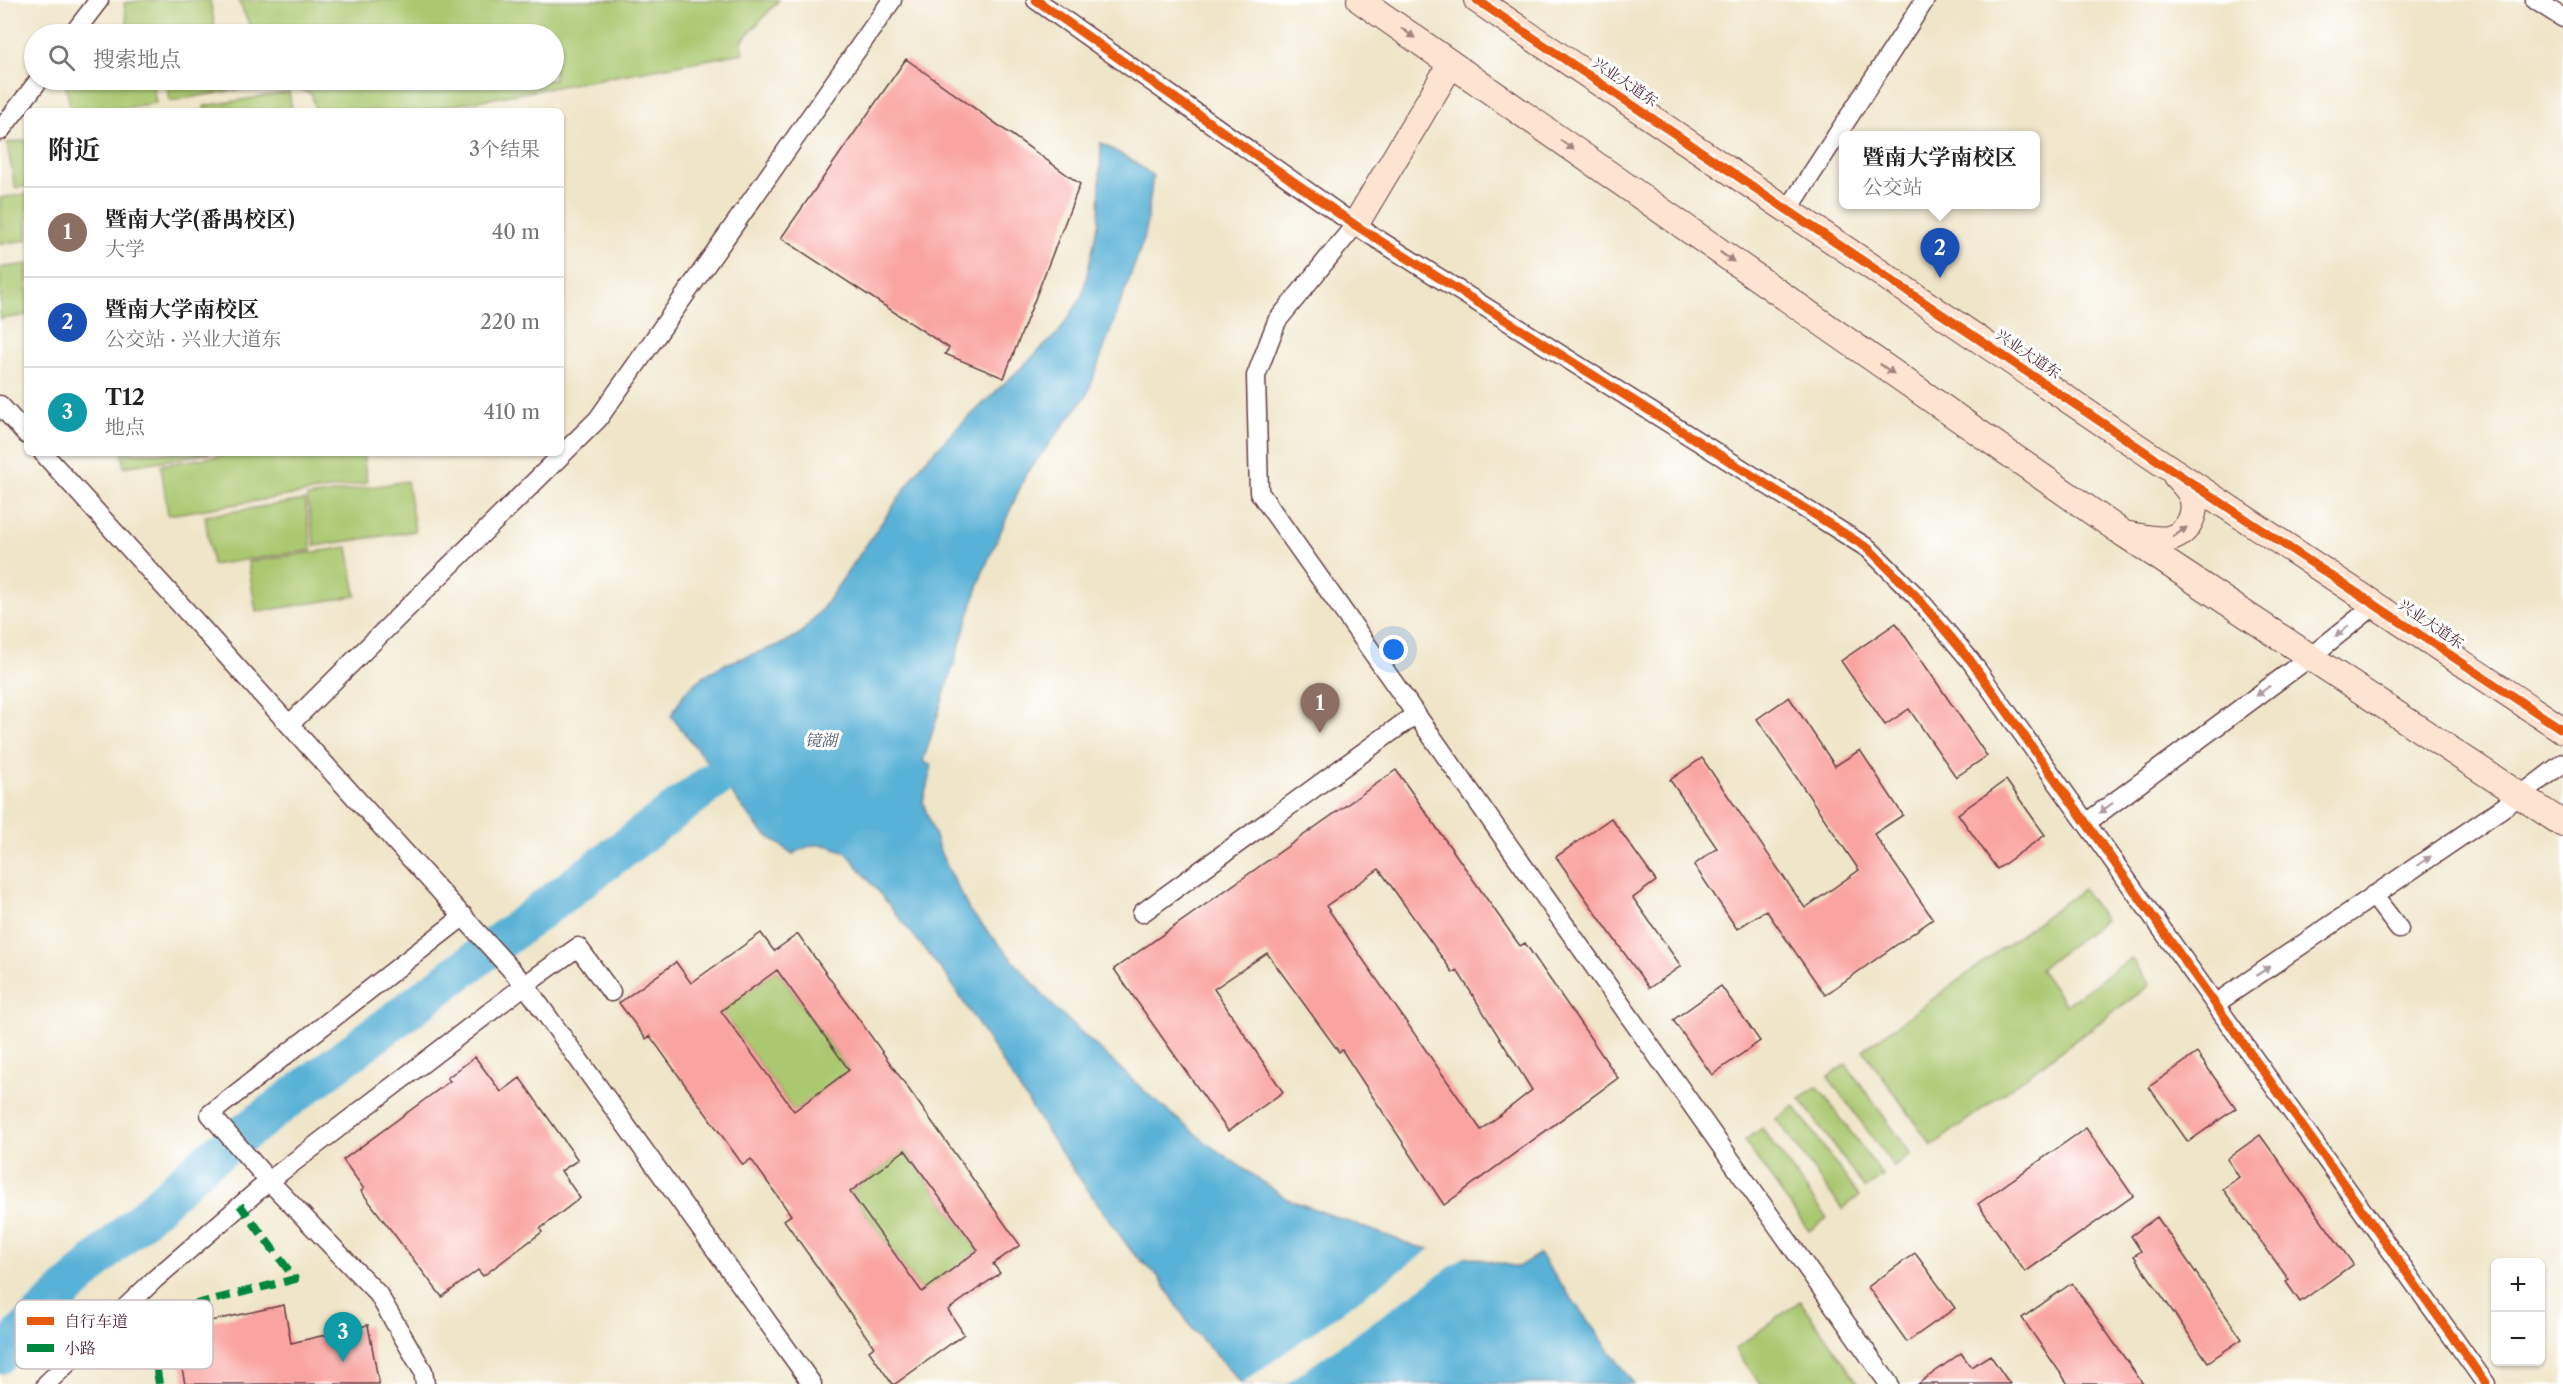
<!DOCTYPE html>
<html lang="zh">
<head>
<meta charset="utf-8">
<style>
	:root { --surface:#fff; --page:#f6f6f6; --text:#222; --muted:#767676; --line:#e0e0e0; --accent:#0b8043 }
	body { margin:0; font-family:"Libre Caslon Text","Noto Serif SC",serif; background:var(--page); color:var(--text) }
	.controls { position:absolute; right:18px; bottom:18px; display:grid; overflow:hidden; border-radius:9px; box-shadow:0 2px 4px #0004 }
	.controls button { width:54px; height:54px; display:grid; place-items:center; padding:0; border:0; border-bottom:2px solid var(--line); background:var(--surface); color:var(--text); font:30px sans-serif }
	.you { position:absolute; left:1394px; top:650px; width:21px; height:21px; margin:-15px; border:4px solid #fff; border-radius:50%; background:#1a73e8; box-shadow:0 0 0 9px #1a73e833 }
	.badge { display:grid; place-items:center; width:39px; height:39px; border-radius:50%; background:var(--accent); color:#fff; font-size:20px; font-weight:700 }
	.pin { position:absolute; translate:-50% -50px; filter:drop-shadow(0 2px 3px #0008) }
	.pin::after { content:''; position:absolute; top:32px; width:21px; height:18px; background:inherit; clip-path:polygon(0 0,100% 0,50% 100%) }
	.popup { position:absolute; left:1839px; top:131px; width:201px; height:78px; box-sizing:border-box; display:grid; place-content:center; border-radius:9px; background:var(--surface); filter:drop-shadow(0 2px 4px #0005); font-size:20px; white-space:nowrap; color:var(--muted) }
	.popup b { font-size:22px; color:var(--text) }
	.popup::after { content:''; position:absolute; left:50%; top:100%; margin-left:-12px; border:12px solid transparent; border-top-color:var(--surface) }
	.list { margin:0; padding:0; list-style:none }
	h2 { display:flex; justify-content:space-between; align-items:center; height:78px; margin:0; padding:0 24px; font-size:26px }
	h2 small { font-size:20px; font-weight:400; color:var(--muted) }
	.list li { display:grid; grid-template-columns:39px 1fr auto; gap:18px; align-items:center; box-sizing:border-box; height:90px; padding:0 24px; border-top:2px solid var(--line) }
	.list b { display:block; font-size:22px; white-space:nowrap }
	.list p { margin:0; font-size:20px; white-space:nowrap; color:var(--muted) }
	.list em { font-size:20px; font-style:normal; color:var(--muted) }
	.icon { flex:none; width:33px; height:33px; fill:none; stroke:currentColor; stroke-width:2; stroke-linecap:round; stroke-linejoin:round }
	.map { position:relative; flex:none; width:2563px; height:1384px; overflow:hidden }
	.search { position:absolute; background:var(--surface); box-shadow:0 2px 4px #0004; left:24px; top:24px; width:540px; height:66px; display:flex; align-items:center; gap:15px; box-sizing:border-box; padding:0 21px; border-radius:33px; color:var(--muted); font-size:22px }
	.panel { position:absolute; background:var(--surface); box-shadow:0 2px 4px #0004; left:24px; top:108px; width:540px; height:348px; border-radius:9px }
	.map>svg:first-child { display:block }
	.green { fill:#aac870; stroke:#7a744e; stroke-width:1.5 }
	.water { fill:#59b1d6; stroke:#526880; stroke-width:1.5 }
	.pier { fill:#efe5c8 }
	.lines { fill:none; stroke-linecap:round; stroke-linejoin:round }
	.river { stroke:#59b1d6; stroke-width:38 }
	.building { fill:#f9a4a0; fill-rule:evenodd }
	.street-casing { stroke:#633d43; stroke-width:21 }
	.secondary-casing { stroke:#633d43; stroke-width:28 }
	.street { stroke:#fff; stroke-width:18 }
	.secondary { stroke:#fde4d1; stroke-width:26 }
	.quiet { stroke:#00873e; stroke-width:8; stroke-dasharray:15 8; stroke-linecap:butt }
	.cycleway-casing { stroke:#fff; stroke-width:13 }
	.cycleway { stroke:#e8590c; stroke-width:9 }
	.oneway { fill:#a4827e }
	.oneway2 { fill:#ae9aa0 }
	.labels { text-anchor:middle; stroke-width:6; stroke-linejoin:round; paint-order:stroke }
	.street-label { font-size:15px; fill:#4a1f2b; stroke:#fff }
	.water-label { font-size:16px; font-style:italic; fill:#50596f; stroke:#fff }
	.key { fill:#fff; stroke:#c9bcbf; stroke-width:1.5 }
	.key-label { font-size:16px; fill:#4a1f2b }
</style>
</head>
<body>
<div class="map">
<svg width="2563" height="1384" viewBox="0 0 2563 1384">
	<rect width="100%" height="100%" fill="#fff"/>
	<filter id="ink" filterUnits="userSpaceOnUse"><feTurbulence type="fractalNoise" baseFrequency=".0167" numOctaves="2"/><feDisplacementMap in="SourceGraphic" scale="12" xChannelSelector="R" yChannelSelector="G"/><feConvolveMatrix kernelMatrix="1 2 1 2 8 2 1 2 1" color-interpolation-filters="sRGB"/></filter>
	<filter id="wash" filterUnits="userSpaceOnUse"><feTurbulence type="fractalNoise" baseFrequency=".008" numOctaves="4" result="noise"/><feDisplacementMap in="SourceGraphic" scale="24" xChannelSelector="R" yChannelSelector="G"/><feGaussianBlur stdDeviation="1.35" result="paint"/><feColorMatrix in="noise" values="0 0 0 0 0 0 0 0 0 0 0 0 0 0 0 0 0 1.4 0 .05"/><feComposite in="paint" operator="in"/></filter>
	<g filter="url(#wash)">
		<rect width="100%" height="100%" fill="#efe5c8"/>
		<path class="green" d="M143 0H210L216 34H129L124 3Z
			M238 0H779L742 41 744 53 421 111H315L312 94 302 90 291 80H554V34H254Z
			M65 80H152L156 103 106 111H71Z
			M166 80H253L254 87 170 101Z
			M289 92 292 111H205L204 106Z
			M27 140V186L15 188 7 143Z
			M27 194V240L0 244V198Z
			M27 264V315L0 319V268Z
			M122 453H211L124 467Z
			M238 453H363L367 483 168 515 161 465Z
			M407 481 415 531 315 546 307 497Z
			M305 500 312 550 212 565 205 516Z
			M348 547 356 596 256 612 248 562Z
			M2083 889 2105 920 2040 969 2066 1005 2131 958 2150 985 1932 1146 1863 1050Z
			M777 970 849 1070 794 1111 721 1011Z
			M1846 1064 1911 1154 1894 1167 1828 1077Z
			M1817 1086 1883 1176 1865 1189 1800 1099Z
			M1794 1106 1859 1196 1842 1209 1776 1119Z
			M1762 1128 1827 1218 1809 1231 1744 1141Z
			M905 1150 978 1250 922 1292 850 1192Z
			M1800 1301 1859 1384H1760L1735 1349Z"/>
		<path class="water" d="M1101 143 1136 163 1153 176 1145 236 1087 395 1026 474 982 574 923 762 932 765 923 802 941 854 969 910 1054 1007 1152 1098 1208 1144 1287 1199 1415 1246 1518 1267 1539 1254 1634 1384H1242L1191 1327 1158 1276 1132 1252 1056 1145 948 978 847 853C823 842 816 841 793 854L761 831 671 716 685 692 703 676 725 664 784 643 801 633 822 609 923 463 955 430 1059 332 1082 297 1099 221Z"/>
		<path class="pier" d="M1433 1247 1468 1254 1286 1384H1241Z"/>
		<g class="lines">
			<path class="river" d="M0 1355 109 1249 204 1163 719 777"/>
		</g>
		<g id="blocks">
			<path class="building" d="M906 59 1080 184 1004 378 945 354 949 348 781 238Z
				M1896 623 1987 756 1956 777 1909 709 1885 725 1841 661Z
				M1789 697 1835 766 1860 750 1903 815 1874 834 1933 919 1825 995 1766 910 1737 929 1694 865 1717 848 1670 780 1702 758 1805 908 1859 870 1757 719Z
				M1396 770 1520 946 1525 943 1618 1078 1444 1205 1342 1050 1339 1052 1267 953 1214 989 1283 1092 1228 1131 1114 969ZM1379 869 1453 973 1457 970 1532 1090 1481 1130 1326 906Z
				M2006 780 2045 835 1997 869 1958 814Z
				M1611 818 1656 881 1633 898 1681 966 1649 988 1556 857Z
				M761 933 774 951 798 934 1020 1245 993 1264 1000 1273 948 1310 964 1334 895 1384H892L869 1351 874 1347 784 1220 791 1215 751 1159 743 1165 650 1036 646 1039 619 1003 676 962 691 983ZM777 970 849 1070 794 1111 721 1011ZM905 1150 978 1250 922 1292 850 1192Z
				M1721 986 1760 1041 1712 1075 1673 1020Z
				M2197 1053 2236 1108 2188 1142 2149 1087Z
				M475 1057 501 1092 520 1078 578 1160 561 1171 580 1198 540 1229 542 1232 483 1276 478 1270 442 1297 361 1191 364 1189 343 1160 450 1081 447 1078Z
				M2086 1128 2133 1196 2025 1272 1978 1204Z
				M2260 1135 2353 1264 2300 1302 2286 1282 2289 1280 2223 1189 2239 1177 2227 1159Z
				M2157 1217 2242 1339 2208 1362 2134 1256 2141 1251 2131 1236Z
				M1915 1253 1955 1308 1907 1342 1868 1287Z
				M2072 1283 2143 1384H2068L2022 1318Z
				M284 1305 291 1343 368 1325 379 1384H185L174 1329Z
				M1961 1353 1971 1367 1990 1355 2010 1384H1918Z"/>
		</g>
	</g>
	<g filter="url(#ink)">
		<use href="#blocks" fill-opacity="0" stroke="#633d43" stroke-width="1.5"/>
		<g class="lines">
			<defs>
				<path id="street" d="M1036 0 1355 225 1869 549 1916 596 1970 660 2486 1384
					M2535 0 2563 18
					M73 34 99 0
					M0 131 39 80
					M1788 210 1925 0
					M1355 225 1277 321 1256 376 1259 492 1889 1384
					M0 405 27 435
					M43 453 525 985 812 1384
					M290 724 598 419 892 0
					M2086 823 2310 657 2375 605
					M2373 895 2399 929
					M1142 913 1416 714
					M2215 1004 2520 796 2563 763
					M46 1384 155 1279 269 1181 525 985 578 947 611 992
					M425 1384 423 1371 378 1294 269 1181 210 1114 464 916"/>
				<path id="secondary" d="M1360 0 2124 534 2563 824
					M1477 0 2169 468 2563 730
					M1355 225 1451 64
					M2130 535C2142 537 2156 541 2168 539 2187 535 2199 513 2191 495 2188 488 2181 482 2176 476"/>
			</defs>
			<use href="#street" class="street-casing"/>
			<use href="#secondary" class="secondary-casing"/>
			<use href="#street" class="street"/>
			<use href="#secondary" class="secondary"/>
			<path class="quiet" d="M159 1384 149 1316 295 1279 240 1205"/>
			<defs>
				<path id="cycleway" d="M1036 0 1355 225 1869 549 1916 596 1970 660 2486 1384
					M1477 0 2169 468 2563 730"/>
			</defs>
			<use href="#cycleway" class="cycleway-casing"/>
			<use href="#cycleway" class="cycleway"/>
		</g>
		<defs><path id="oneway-solid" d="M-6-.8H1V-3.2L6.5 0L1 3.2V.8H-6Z" transform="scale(1.5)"/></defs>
		<g class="oneway">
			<use href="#oneway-solid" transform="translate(1408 33) rotate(36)"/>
			<use href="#oneway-solid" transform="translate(1567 145) rotate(35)"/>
			<use href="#oneway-solid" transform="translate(1727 257) rotate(35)"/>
			<use href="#oneway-solid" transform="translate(1887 369) rotate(35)"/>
			<use href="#oneway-solid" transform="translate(2180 532) rotate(-35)"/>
		</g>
		<g class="oneway2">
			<use href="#oneway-solid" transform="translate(2342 631) rotate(142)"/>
			<use href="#oneway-solid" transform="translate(2263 691) rotate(143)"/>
			<use href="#oneway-solid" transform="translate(2106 808) rotate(143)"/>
			<use href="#oneway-solid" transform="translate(2424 861) rotate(-34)"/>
			<use href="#oneway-solid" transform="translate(2263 971) rotate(-34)"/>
		</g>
	</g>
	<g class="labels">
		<g class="street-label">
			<text transform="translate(1625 82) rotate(34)" y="5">兴业大道东</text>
			<text transform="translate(2028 354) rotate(34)" y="5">兴业大道东</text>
			<text transform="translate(2431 624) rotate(34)" y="5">兴业大道东</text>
		</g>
		<g class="water-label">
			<text x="821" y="746">镜湖</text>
		</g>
	</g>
	<rect x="15" y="1300" width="198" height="69" rx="9" class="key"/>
	<rect x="27" y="1317" width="27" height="8" fill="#e8590c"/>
	<rect x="27" y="1344" width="27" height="8" fill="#00873e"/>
	<g class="key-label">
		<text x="64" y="1327">自行车道</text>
		<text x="64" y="1354">小路</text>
	</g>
</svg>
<div class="controls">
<button>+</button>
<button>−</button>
</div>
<div class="you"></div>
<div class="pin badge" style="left:1320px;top:733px;background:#8d6e63">1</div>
<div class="pin badge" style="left:1940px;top:278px;background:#1a4fb4">2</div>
<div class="popup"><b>暨南大学南校区</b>公交站</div>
<div class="pin badge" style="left:343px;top:1362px;background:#0f9aa8">3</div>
<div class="search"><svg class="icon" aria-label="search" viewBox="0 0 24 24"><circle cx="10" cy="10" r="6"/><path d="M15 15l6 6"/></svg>搜索地点</div>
<section class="panel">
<h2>附近<small>3个结果</small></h2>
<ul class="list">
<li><span class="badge" style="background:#8d6e63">1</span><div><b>暨南大学(番禺校区)</b><p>大学</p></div><em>40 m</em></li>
<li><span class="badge" style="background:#1a4fb4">2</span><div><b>暨南大学南校区</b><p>公交站 · 兴业大道东</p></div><em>220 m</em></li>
<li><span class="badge" style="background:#0f9aa8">3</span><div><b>T12</b><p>地点</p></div><em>410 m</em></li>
</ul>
</section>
</div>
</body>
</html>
